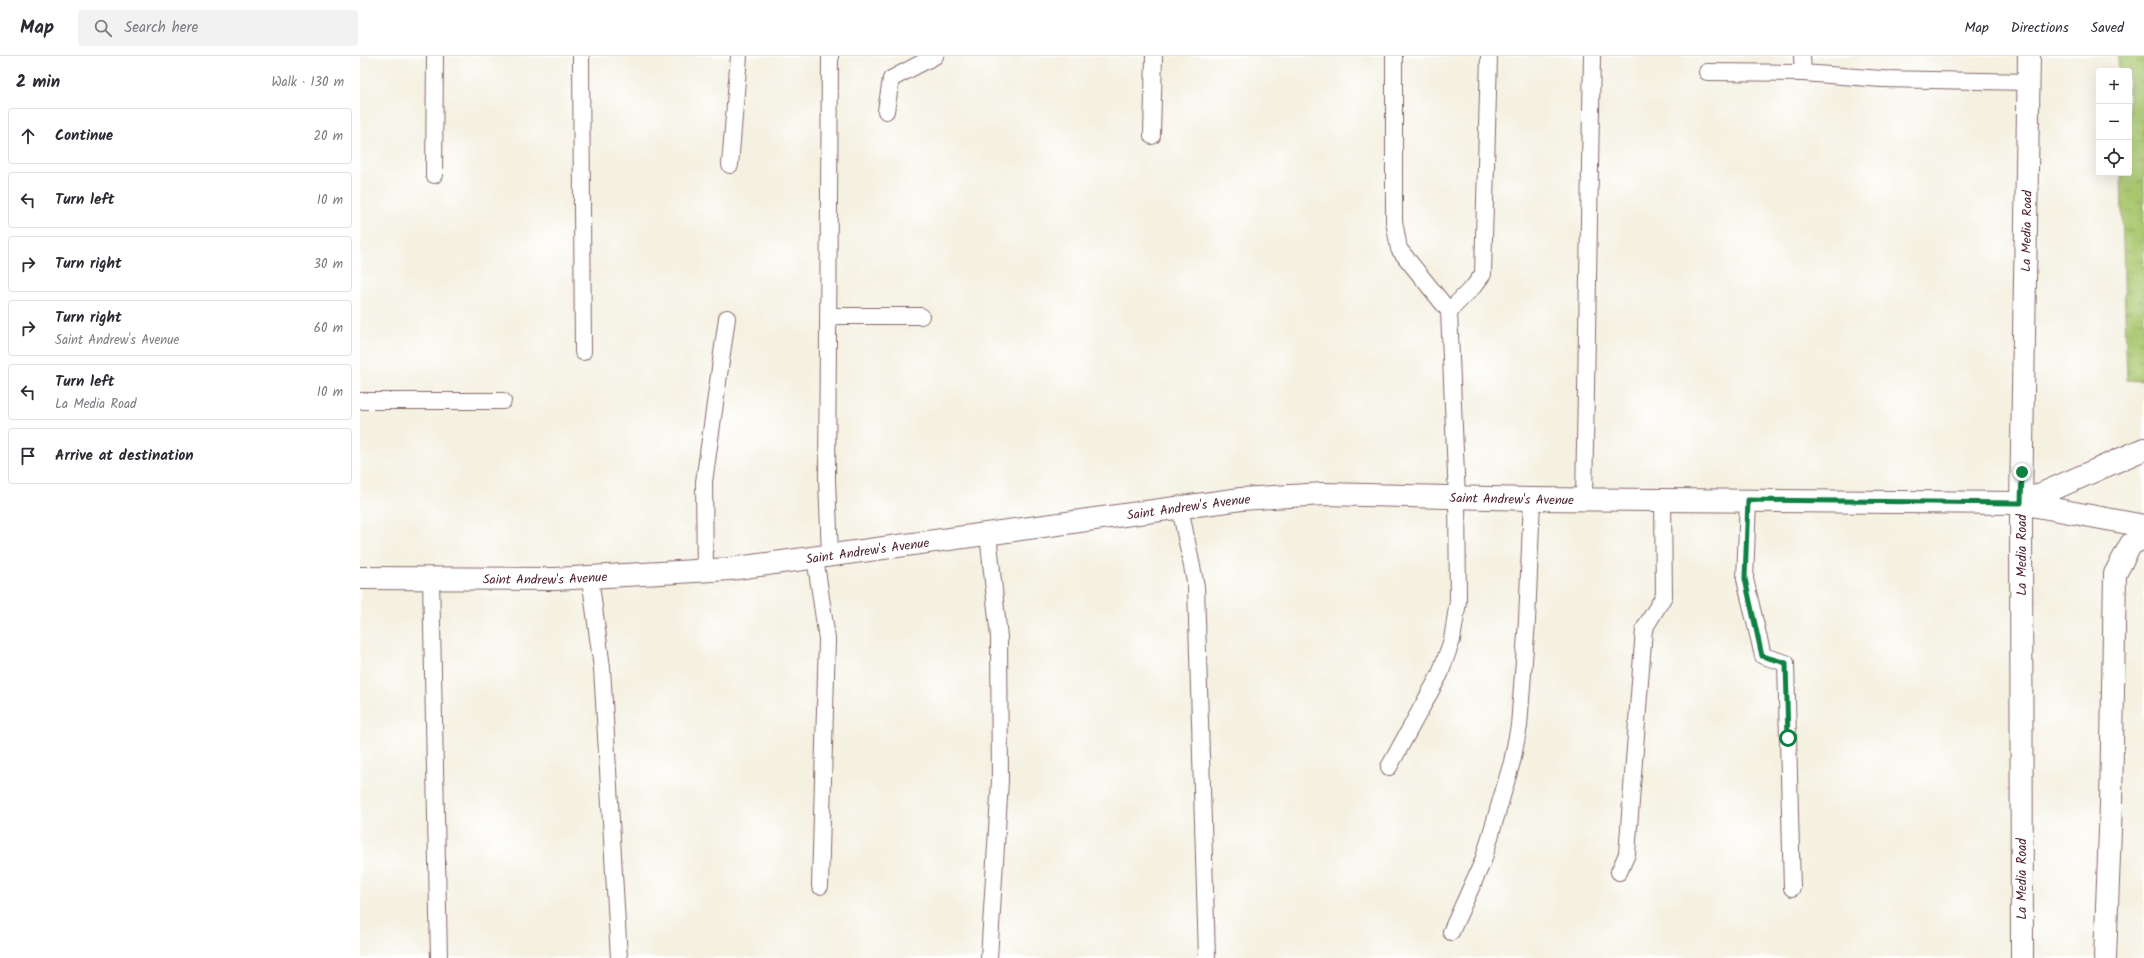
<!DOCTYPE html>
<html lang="en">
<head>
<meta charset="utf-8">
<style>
	:root { --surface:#fff; --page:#f2f2f3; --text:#2b2b33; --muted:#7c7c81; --line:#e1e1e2 }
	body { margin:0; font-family:Kalam,sans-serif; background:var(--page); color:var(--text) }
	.controls { position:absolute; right:12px; top:12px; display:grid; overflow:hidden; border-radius:4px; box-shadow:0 4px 16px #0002 }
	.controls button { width:36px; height:36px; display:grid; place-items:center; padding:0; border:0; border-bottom:1px solid var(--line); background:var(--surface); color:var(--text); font:20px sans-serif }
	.stop { position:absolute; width:12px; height:12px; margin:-9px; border:3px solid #0b8043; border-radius:50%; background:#fff }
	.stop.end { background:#0b8043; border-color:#fff; box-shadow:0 1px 4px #0008 }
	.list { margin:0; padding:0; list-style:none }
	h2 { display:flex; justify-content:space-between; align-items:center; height:52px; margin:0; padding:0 16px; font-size:17px }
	h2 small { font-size:13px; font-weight:400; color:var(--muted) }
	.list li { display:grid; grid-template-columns:26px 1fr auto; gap:12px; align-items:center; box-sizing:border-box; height:56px; margin:0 8px 8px; padding:0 8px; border:1px solid var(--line); border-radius:4px }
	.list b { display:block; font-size:15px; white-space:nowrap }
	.list p { margin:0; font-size:13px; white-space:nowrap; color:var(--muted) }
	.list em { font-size:13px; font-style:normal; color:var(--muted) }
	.icon { flex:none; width:22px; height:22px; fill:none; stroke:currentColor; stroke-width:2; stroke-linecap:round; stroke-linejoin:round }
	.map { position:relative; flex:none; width:1784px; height:902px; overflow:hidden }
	header { display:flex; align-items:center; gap:24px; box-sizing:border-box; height:56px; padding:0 20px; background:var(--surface); border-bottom:1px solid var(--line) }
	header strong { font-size:19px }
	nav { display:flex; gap:22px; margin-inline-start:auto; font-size:14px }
	.search { width:280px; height:36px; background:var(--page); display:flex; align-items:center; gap:10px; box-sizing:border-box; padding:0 14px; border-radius:4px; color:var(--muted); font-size:15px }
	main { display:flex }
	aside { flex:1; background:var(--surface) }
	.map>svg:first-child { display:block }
	.grass { fill:url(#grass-tufts); stroke:#7a734c }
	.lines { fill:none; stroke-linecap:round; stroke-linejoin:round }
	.lane-casing { stroke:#86686b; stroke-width:18 }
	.secondary-casing { stroke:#86686b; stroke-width:24 }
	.highway-casing { stroke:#86686b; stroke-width:24 }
	.lane { stroke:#fff; stroke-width:16 }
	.secondary { stroke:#fff; stroke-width:22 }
	.highway { stroke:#fff; stroke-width:22 }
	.route { stroke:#0b8043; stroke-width:5 }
	.labels { text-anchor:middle; stroke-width:4; stroke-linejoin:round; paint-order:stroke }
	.street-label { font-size:13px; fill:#4a1f2b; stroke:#fff }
</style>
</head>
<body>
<header>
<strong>Map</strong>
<div class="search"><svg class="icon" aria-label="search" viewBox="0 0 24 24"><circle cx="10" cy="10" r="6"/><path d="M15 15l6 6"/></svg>Search here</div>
<nav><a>Map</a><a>Directions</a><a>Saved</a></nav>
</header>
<main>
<aside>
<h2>2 min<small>Walk · 130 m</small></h2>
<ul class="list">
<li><svg class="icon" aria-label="ahead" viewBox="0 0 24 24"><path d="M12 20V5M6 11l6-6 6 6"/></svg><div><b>Continue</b></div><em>20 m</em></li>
<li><svg class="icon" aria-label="left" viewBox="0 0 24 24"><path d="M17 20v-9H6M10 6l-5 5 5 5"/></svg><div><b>Turn left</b></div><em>10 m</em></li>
<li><svg class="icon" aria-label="right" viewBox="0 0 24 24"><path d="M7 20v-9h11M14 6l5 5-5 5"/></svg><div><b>Turn right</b></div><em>30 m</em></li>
<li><svg class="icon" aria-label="right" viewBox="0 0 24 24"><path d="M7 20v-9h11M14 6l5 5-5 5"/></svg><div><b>Turn right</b><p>Saint Andrew's Avenue</p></div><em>60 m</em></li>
<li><svg class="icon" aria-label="left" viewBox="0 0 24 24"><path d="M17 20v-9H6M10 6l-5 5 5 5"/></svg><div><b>Turn left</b><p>La Media Road</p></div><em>10 m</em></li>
<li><svg class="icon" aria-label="arrive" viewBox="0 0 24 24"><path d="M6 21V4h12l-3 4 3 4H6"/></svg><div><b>Arrive at destination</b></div></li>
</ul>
</aside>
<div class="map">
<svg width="1784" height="902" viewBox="0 0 1784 902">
	<defs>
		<pattern id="grass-tufts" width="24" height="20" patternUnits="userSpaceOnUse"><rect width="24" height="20" fill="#a9c76e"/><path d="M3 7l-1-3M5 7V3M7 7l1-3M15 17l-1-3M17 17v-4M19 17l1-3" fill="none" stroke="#93aa5f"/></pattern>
	</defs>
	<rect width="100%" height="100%" fill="#fff"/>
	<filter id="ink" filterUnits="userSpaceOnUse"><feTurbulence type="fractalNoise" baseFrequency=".025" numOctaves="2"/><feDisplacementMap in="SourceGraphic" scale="8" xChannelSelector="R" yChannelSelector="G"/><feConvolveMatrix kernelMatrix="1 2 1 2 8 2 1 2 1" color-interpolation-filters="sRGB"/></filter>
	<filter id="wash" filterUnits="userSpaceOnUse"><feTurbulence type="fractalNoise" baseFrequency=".012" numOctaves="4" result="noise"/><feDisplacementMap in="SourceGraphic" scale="16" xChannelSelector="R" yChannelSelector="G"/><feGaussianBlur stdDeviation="0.9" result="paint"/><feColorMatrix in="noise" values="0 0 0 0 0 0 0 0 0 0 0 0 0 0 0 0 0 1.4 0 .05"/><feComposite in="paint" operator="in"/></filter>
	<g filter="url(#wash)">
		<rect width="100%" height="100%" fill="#f4f1e1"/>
		<path class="grass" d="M1758 0H1784V325L1767 324 1761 117H1769V15H1759Z"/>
	</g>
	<g filter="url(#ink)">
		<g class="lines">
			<defs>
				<path id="lane" d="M221 0 223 296
					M1034 0V165L1039 193 1089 255
					M1442 0 1443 17
					M1347 16 1443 17 1522 23 1669 26
					M526 55 531 23 575 0
					M792 80 794 0
					M370 109 379 0
					M74 119 75 0
					M468 260H561
					M0 345H143
					M1224 443 1232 0
					M1388 445 1385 523 1403 600 1426 607 1432 832
					M820 452 836 530 847 902
					M628 478 639 581 640 725 629 902
					M470 499 467 424 470 0
					M455 501 467 583 460 830
					M345 514 344 426 367 262
					M230 521 242 612 259 902
					M71 522 79 902
					M1029 711 1080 618 1092 584 1098 545 1097 442 1089 255 1114 230 1123 218 1129 0
					M1259 816 1267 798 1284 573 1304 540 1303 444
					M1091 876 1123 805 1152 706 1159 670 1167 565 1172 443"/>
				<g id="secondary">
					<path id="s1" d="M0 522 195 523 370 513 881 443 964 438 1172 443 1661 447"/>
					<path id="s2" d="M1662 902 1661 447 1669 0"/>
				</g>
				<path id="highway" d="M1661 447 1784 393
					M1661 447 1784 470
					M1745 902 1751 748 1755 518 1771 488 1784 482"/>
			</defs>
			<use href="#lane" class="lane-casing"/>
			<use href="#secondary" class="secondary-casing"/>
			<use href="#highway" class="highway-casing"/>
			<use href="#lane" class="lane"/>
			<use href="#secondary" class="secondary"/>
			<use href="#highway" class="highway"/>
		</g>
	</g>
	<g class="lines" filter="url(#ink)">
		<path class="route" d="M1428 682 1426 607 1402 600 1385 523 1388 444 1661 447 1662 416"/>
	</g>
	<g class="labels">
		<g class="street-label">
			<text dy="5" stroke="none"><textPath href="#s2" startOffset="727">La Media Road</textPath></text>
			<text dy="5" stroke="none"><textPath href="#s1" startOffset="1157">Saint Andrew's Avenue</textPath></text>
			<text dy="5" stroke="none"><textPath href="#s1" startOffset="833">Saint Andrew's Avenue</textPath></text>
			<text dy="5" stroke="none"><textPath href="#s1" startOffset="509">Saint Andrew's Avenue</textPath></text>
			<text transform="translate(1661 499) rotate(-90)" y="5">La Media Road</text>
			<text dy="5" stroke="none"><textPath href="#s1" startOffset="185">Saint Andrew's Avenue</textPath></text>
			<text transform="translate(1661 823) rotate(-90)" y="5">La Media Road</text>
		</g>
	</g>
</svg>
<div class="controls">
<button>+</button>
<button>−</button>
<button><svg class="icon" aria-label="locate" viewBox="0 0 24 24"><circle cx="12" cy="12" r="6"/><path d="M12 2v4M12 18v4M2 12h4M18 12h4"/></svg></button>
</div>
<div class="stop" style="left:1428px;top:682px"></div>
<div class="stop end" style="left:1662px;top:416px"></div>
</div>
</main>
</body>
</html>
